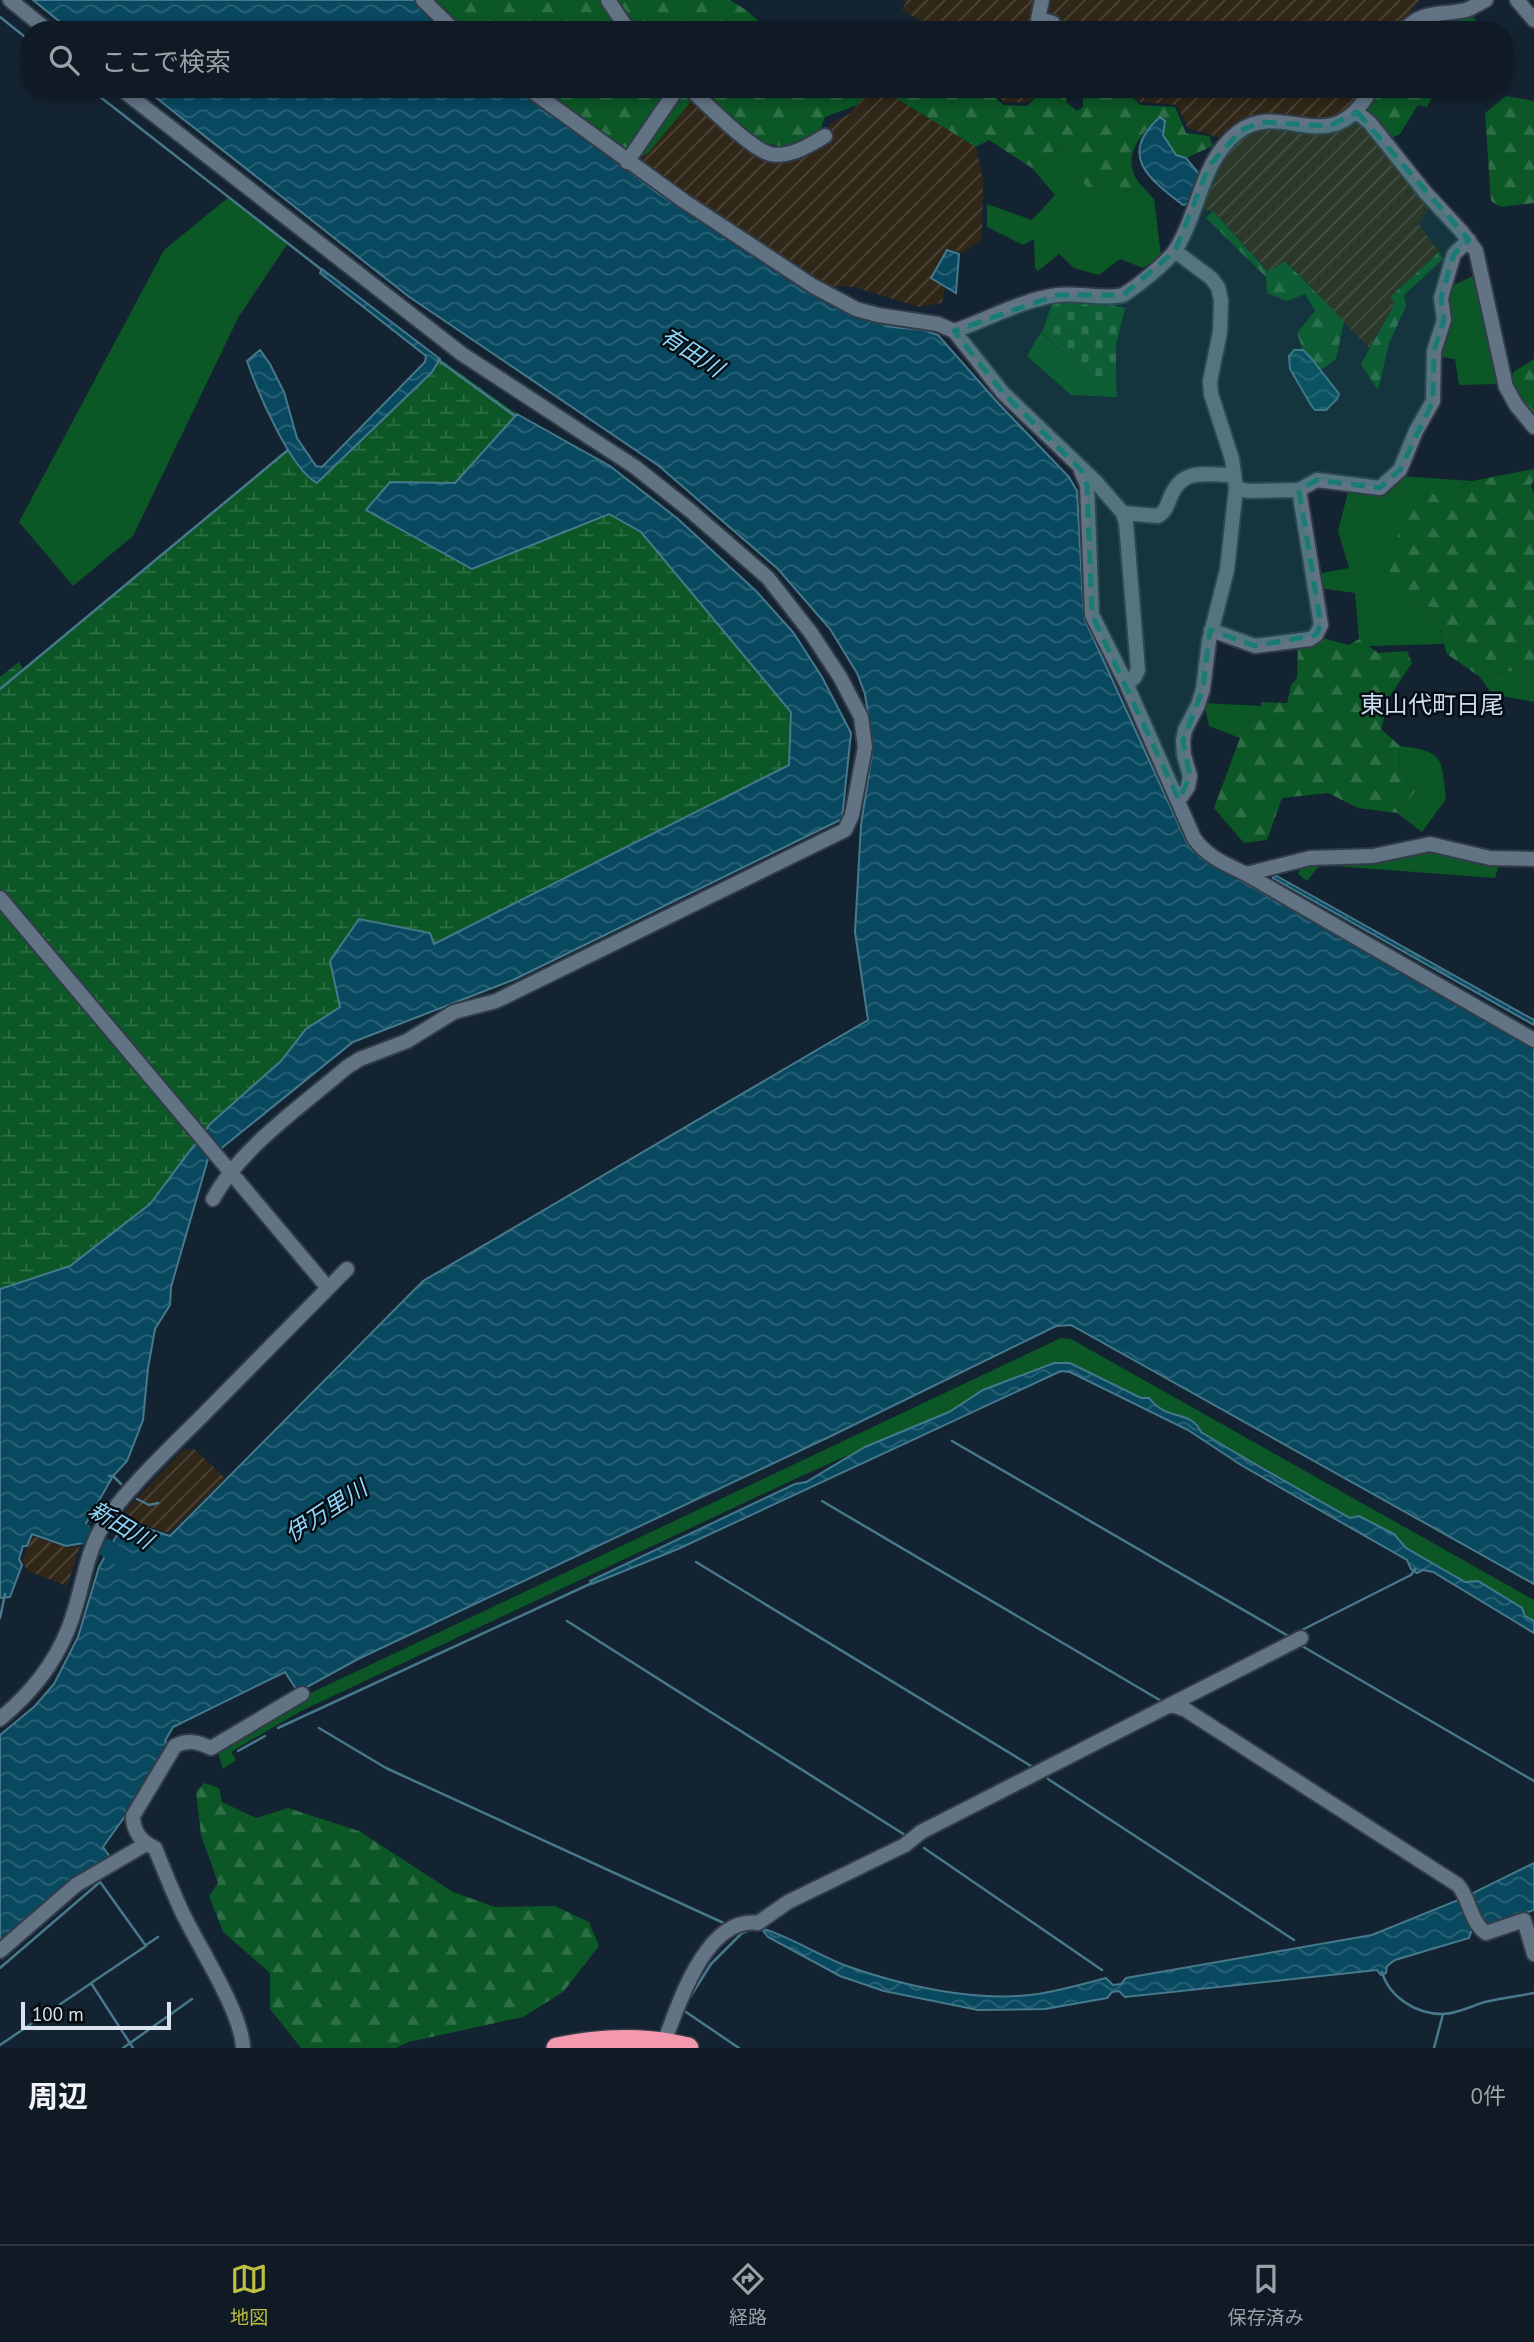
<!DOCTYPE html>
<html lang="ja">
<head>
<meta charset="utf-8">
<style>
	:root { --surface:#0f1a25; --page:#18232d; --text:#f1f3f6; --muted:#9ba1a7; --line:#2f3842; --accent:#bebf42 }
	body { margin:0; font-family:"PT Sans","Noto Sans JP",sans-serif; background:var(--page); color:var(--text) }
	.scale { position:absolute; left:21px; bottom:18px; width:150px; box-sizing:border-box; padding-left:7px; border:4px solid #dbe4ee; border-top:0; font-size:19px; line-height:24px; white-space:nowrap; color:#dbe4ee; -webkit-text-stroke:5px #060c12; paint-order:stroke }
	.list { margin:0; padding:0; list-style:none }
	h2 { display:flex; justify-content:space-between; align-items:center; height:91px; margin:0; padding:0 28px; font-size:30px }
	h2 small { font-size:23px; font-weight:400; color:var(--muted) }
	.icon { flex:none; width:38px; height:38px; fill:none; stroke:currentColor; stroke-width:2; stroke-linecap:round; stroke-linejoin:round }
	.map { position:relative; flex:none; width:1534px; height:2048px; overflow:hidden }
	.search { position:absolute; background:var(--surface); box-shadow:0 4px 10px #0003; left:21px; right:21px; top:21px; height:77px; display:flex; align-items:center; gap:18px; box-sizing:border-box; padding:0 24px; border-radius:28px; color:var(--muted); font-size:26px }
	.sheet { height:196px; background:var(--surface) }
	nav { display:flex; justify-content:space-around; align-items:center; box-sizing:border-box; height:98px; border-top:2px solid var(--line); background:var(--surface); font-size:19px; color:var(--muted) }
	nav a { display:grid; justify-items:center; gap:4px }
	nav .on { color:var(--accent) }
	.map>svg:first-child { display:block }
	.industrial { fill:url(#industrial-furrows) }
	.green { fill:#0b5726 }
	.forest { fill:url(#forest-firs) }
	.wetland { fill:url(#wetland-marsh) }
	.cemetery { fill:url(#cemetery-stones) }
	.water { fill:url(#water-waves); stroke:#47788b; stroke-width:2 }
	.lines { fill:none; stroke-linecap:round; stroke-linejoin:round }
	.stream { stroke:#47788b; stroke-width:2.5 }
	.river { stroke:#084960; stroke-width:18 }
	.minor-casing { stroke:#323c48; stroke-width:18 }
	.highway-casing { stroke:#323c48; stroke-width:24 }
	.minor { stroke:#627384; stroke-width:14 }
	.highway { stroke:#f498ae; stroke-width:21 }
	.marked { fill:#197c74; fill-opacity:0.2; stroke:#197c74; stroke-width:5; stroke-dasharray:14 9; stroke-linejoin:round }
	.labels { text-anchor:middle; stroke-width:5; stroke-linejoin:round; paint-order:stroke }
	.water-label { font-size:23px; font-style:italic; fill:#8cd8fa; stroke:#060c12 }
	.quarter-label { font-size:24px; fill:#caddf1; stroke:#060c12 }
</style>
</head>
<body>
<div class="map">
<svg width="1534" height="2048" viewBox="0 0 1534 2048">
	<defs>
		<pattern id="industrial-furrows" width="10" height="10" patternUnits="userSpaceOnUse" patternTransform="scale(1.75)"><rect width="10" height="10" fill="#312718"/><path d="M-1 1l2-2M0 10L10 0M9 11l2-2" fill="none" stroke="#4e463a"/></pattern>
		<pattern id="forest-firs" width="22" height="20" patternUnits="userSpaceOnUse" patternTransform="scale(1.75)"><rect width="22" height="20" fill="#0b5726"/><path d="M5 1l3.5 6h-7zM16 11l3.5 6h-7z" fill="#2e6f46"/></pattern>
		<pattern id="wetland-marsh" width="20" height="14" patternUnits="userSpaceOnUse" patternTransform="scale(1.75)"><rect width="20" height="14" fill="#0b5726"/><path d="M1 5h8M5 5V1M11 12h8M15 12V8" fill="none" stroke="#2e6f46"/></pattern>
		<pattern id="cemetery-stones" width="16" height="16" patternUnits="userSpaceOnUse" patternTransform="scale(1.75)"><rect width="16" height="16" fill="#0b5726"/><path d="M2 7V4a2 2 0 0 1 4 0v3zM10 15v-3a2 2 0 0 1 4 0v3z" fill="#2e6f46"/></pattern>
		<pattern id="water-waves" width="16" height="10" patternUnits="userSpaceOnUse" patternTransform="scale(1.75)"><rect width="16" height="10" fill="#084960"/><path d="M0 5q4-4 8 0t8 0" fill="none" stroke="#2b6377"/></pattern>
	</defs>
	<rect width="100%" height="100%" fill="#142331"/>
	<path class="industrial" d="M902 0H1420L1396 30H936L902 10 906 3Z
		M870 89H881L976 147 983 180 982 239 962 253 947 248 930 278 945 288 942 303 919 307 854 287 826 286 638 163 684 93 751 151 823 144 831 123 851 113Z
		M988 89H1041L1029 102 1006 103Z
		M1128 89H1365L1342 117 1327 121 1239 125 1221 138 1188 128 1177 105 1140 102Z
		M1358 122 1430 206 1419 224 1439 252 1390 297 1395 302 1369 348 1286 261 1269 272 1213 211 1200 209 1215 168 1234 144 1248 133 1264 129 1332 134Z
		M194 1449 225 1478 169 1533 136 1522 124 1512 183 1450Z
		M33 1536 67 1548 80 1546 67 1586 28 1571 22 1562Z"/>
	<path class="green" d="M1061 145 1075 172 1112 183 1134 196 1140 184 1154 199 1161 256 1143 268 1120 259 1099 275 1074 268 1059 254 1038 271 1035 268 1034 239 1023 245 987 227V204L1032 220 1055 195 1032 168Z
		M229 197 288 243 238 318 133 536 73 586 19 522 164 250Z
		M1479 273 1501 384 1459 385 1455 359 1441 357 1448 329V288Z
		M1041 332 1086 375 1116 380 1117 397 1071 395 1027 356Z
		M1400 476 1472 481 1447 497 1398 592 1434 609 1444 644 1368 646 1359 639 1355 593 1319 588 1316 574 1349 568 1338 531 1349 488Z
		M1511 671 1534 680V702L1492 694 1480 677Z
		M1204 703 1261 706 1240 738 1209 726Z
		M1400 746C1445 751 1441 758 1446 799L1422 832 1397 813 1417 790 1399 772Z
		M1434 849 1500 862 1495 878 1320 865 1307 881 1298 874 1302 864Z
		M1061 1338 1071 1339 1534 1600V1621L1478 1581 1465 1582 1406 1548 1394 1534 1359 1516 1350 1518C1300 1490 1250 1462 1201 1432 1190 1409 1168 1422 1149 1398H1141L1070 1363 983 1390 949 1412 865 1447 852 1457 846 1456 795 1479 301 1711 231 1752 236 1760 223 1769 217 1749 298 1699Z"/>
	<path class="forest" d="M435 0H730L746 10 769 30H467Z
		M1472 16 1477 21 1473 30H1418L1427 23Z
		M544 89H870L857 105 825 117 819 133 784 147 760 142 699 92 648 153 636 159Z
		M881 89H984L1004 105 1027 106 1044 89H1064L1067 103 1077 111 1083 107V93L1078 89H1125L1140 105 1175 107 1186 133 1209 136 1213 146 1186 158 1176 155 1163 135 1159 117C1139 135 1120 159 1140 184L1134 196 1112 184 1091 192 1075 172 1061 145 1032 168 989 140 976 147Z
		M1378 89H1436L1427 107 1418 105 1400 134 1390 139 1367 111Z
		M1506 96 1534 101V203L1501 207 1491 201 1485 113Z
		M1213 211 1268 272 1285 261 1344 321 1336 359 1321 370 1303 350 1297 333 1315 311 1305 294 1287 301 1267 293 1266 277 1206 218Z
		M1439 252 1443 259 1404 295 1406 306 1389 343 1378 390 1361 364 1395 303 1390 297Z
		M1534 359V419L1512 384 1513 372Z
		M1534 469V480L1531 485 1534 494V680L1511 671 1480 677 1447 654 1434 609 1398 592 1388 567 1412 490 1447 497 1472 481Z
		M1322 638 1349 645 1359 639 1378 653 1407 651 1412 663 1390 696 1381 729 1400 746 1399 772 1417 790 1397 813 1358 808 1328 793 1282 798 1267 840 1244 843 1214 808 1240 738 1261 706V702L1287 703 1291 685 1297 678 1298 645Z
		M204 1783 219 1788 222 1802 256 1818 288 1808 359 1831 453 1892 495 1907 555 1906 589 1922 599 1946 563 1992 523 2017 409 2042 396 2048H301L270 2009V1973L223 1932 209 1896 218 1883 201 1835 196 1792Z"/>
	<path class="wetland" d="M440 359 517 414 455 483 390 482 367 510 472 569 609 514 641 532 791 712 789 765 433 945 330 961 340 1007 306 1029 281 1061 210 1124 150 1204 70 1266 0 1289V677L19 662 23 669 288 450 310 480 432 372Z"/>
	<path class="cemetery" d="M1080 298 1125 308 1116 345V380L1086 375 1042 332 1052 304Z"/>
	<path class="water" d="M33 0H415L446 30H70Z
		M145 89H521L659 194 820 297 858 317 893 327 923 330 938 335 997 402 1069 477 1077 491 1084 618 1187 843 1201 858 1534 1047V1584L1071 1325 1056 1326 831 1436 358 1659 298 1692 285 1672 173 1727 165 1741 169 1746 133 1805 103 1847 110 1857 76 1878 0 1945V1735L35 1706 54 1684 78 1637 99 1567 127 1517 137 1525 170 1536 423 1281 868 1020 855 932 861 825 873 747 865 694 857 673 830 629 778 569 659 466 408 296Z
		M1160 117 1165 121 1163 135 1176 155 1186 158 1200 175 1189 204 1183 205C1149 179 1117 155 1160 117Z
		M947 250 959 254 956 293 931 278Z
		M322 269 440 359 432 372 317 483C290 469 257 390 247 361L260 350 270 364 284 392 297 438 316 466 322 467 425 362 426 356 320 273Z
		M1294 350H1303L1311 358 1339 394 1337 399 1326 410H1315L1311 405 1290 369 1289 356Z
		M517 414 610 466 678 519 756 591 793 632 822 677 851 733 842 819 513 980 353 1042 208 1159 171 1287 170 1305 155 1329 148 1368 143 1420 127 1461 113 1476 85 1525 89 1527 83 1543 66 1546 32 1534 27 1546H23L19 1559 22 1565 10 1597 0 1598V1289L70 1266 150 1204 210 1124 281 1061 306 1029 340 1007 330 961 359 919 430 933 434 944 789 765 791 712 641 532 609 514 472 569 366 510 390 482 455 483Z
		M1275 875 1534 1020V1025L1273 878Z
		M1054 1363H1070L1141 1398H1149C1168 1422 1190 1409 1201 1432 1250 1462 1300 1490 1350 1518L1359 1516 1394 1534 1406 1548 1465 1582 1478 1581 1522 1608 1525 1616 1534 1621V1633L1433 1572 1423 1570 1417 1573 1411 1569 1407 1560 1241 1465 1188 1430 1070 1372 1061 1371 678 1549 592 1584 590 1581 795 1484 806 1482 865 1447 949 1412 983 1390Z
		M1534 1863V1910L1488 1926 1469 1917 1472 1929 1469 1938 1395 1960 1387 1966 1386 1973 1381 1975 1377 1970 1125 1997 1119 1991 1112 1992 1107 1998 1045 2009 978 2010 884 1991 840 1976 768 1937 761 1928C791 1937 816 1954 844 1965 902 1986 977 2003 1038 1994 1061 1990 1084 1984 1106 1978L1113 1985 1121 1984 1126 1978 1372 1935 1458 1900 1475 1907 1473 1893Z"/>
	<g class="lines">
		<path class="stream" d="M0 17 30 41
			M90 89 322 270
			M438 360 515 416
			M0 689 288 450
			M952 1441 1290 1637
			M109 1476H113L121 1484
			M137 1499 149 1505 158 1503
			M822 1501 1163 1702
			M696 1562 1031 1766
			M0 1618 5 1594
			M567 1621 905 1835
			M1298 1632 1411 1575 1415 1569
			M1302 1646 1534 1781
			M278 1728 592 1583
			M319 1728 386 1768 728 1925
			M238 1751 265 1736
			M1048 1779 1294 1940
			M989 1789 1058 1754
			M898 1841 918 1826
			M924 1848 1102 1970
			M1413 1864 1451 1889
			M98 1879 146 1946 91 1983 133 2048
			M753 1917 780 1899
			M146 1945 158 1937
			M0 1968 100 1882
			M1382 1972C1389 1997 1416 2014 1442 2014 1457 2014 1471 2006 1485 2002 1501 1998 1518 1996 1534 1993
			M687 2002 711 1964 741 1934 747 1931
			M683 2010 739 2048
			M0 2045 90 1984
			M123 2048 192 1999
			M1434 2048 1443 2014"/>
		<path class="river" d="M68 1524 127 1561"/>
		<defs>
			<path id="minor" d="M10 0 47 30
				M423 0 454 30
				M608 0 628 30
				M1042 0 1038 19 1053 23
				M1517 0 1534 20
				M1404 30C1424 9 1440 16 1466 10 1472 8 1479 3 1486 0
				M121 89 462 354 635 467 692 512 768 578 811 633 840 677 861 717 865 747 852 815 845 830 496 1001 454 1012 407 1041 360 1059 347 1067C302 1106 241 1147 213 1199
				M529 89 684 201 813 286 856 309 878 315 938 324 954 331 1003 393 1096 482 1123 513 1126 523 1138 670 1134 678 1126 683
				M690 89C708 105 749 148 770 154 790 158 810 145 825 136
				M1357 112 1370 123 1425 192 1462 232 1476 251 1506 387 1516 405 1534 427
				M627 162 677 89
				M1175 251 1211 278 1218 287 1221 300 1220 332 1210 381 1211 394 1232 459 1236 488 1227 570 1209 641 1203 689 1198 705 1185 730 1183 741 1184 755 1190 776 1188 787 1179 800
				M954 331C988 319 1022 300 1057 295 1079 292 1102 300 1123 295 1136 287 1168 262 1176 249 1200 211 1200 162 1238 132 1282 98 1332 163 1371 89
				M1081 471 1087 485 1092 615 1126 683 1194 838C1207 857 1226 864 1246 874L1310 858 1373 856 1430 844 1490 858 1534 859
				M1236 488 1248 491 1299 490 1317 480 1380 488 1400 470 1416 431 1433 401 1434 351 1444 320 1441 298 1454 254 1469 240
				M1123 513 1158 516C1165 512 1167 506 1170 498 1182 467 1204 475 1232 475
				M1211 630 1255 646 1310 639 1316 635 1321 625 1299 490
				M1246 874 1534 1040
				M0 898 328 1288
				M1172 1705 1186 1710 1458 1885C1470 1899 1470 1922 1486 1933L1524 1920 1534 1954
				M0 1719C31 1693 54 1665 69 1627 86 1583 83 1549 114 1509 140 1476 172 1446 202 1416 250 1367 299 1318 347 1269
				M0 1951 76 1885 146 1844
				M664 2043C678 2005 706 1916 758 1923L788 1902 905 1845 921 1832 1301 1638
				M243 2048C242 2013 199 1947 183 1914 173 1893 164 1870 155 1848 141 1842 133 1831 133 1816L175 1746C188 1739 198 1742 211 1748L302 1694"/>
			<path id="highway" d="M557 2048C600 2039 645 2037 688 2048"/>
		</defs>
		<use href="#minor" class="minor-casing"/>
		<use href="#highway" class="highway-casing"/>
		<use href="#minor" class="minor"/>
		<use href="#highway" class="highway"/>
	</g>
	<path class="marked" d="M1357 112 1469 240 1454 254 1441 298 1444 320 1434 351 1433 401 1400 470 1380 488 1317 480 1299 490 1321 625 1316 635 1255 646 1210 630 1203 689 1183 741 1190 776 1179 800 1092 615 1087 485 1081 470 1003 393 954 331 1057 295H1123L1175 251 1209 166 1241 130 1262 122 1329 126Z"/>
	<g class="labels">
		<g class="water-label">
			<text transform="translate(692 352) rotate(33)" y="8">有田川</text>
			<text transform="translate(326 1511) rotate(-33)" y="8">伊万里川</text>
			<text transform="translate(121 1525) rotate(31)" y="8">新田川</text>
		</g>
		<g class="quarter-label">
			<text x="1432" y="713">東山代町日尾</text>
		</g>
	</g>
</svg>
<div class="scale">100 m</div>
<div class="search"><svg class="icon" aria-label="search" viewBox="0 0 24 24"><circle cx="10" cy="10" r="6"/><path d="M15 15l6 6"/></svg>ここで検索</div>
</div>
<section class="sheet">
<h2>周辺<small>0件</small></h2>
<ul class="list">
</ul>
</section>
<nav>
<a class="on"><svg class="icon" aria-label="map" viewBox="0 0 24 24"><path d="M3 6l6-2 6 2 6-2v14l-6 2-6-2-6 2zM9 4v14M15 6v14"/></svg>地図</a>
<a><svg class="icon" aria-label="directions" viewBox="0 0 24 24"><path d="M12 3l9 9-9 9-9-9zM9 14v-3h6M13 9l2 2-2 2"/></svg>経路</a>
<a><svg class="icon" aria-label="saved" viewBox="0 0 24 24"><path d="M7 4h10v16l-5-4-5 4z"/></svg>保存済み</a>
</nav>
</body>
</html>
